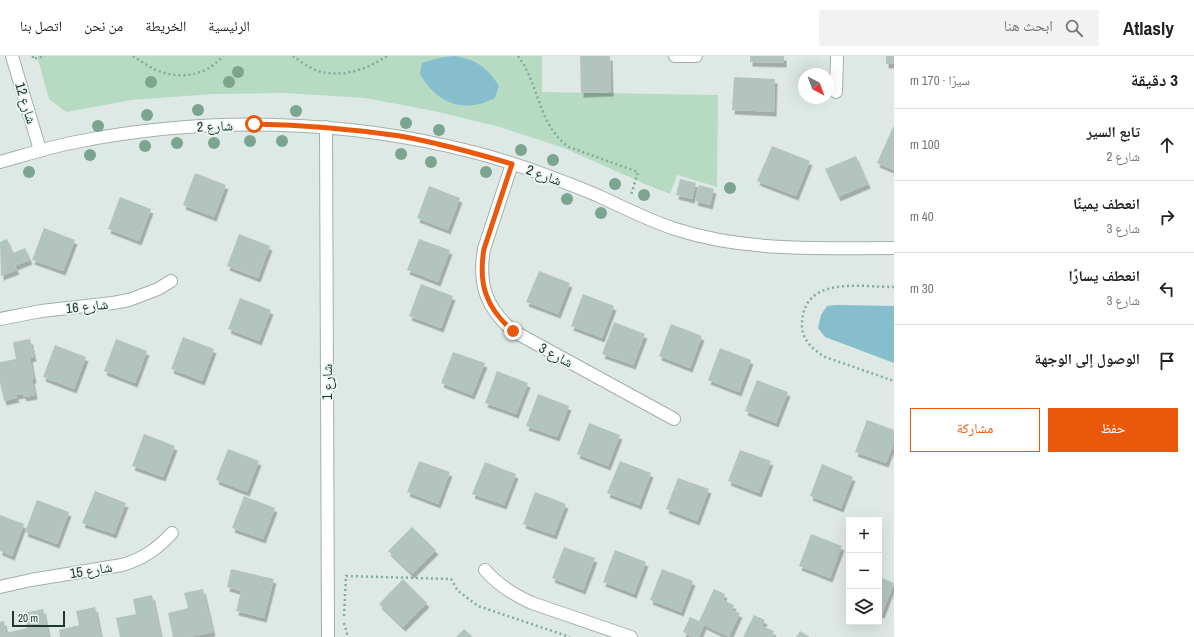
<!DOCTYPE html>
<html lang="ar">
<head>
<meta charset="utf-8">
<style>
	:root { --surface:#fff; --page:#f2f2f2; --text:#222; --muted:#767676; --line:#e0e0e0; --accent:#ea580c }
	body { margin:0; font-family:"Archivo Narrow","Noto Naskh Arabic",sans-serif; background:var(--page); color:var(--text); direction:rtl }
	.controls { position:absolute; right:12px; bottom:12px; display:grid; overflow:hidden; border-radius:0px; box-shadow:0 4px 16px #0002 }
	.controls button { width:36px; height:36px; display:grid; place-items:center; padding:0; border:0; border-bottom:1px solid var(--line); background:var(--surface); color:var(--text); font:20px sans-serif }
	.compass { position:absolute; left:798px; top:12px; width:36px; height:36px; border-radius:50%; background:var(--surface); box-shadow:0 4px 16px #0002; rotate:139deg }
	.scale { position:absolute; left:12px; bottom:10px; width:53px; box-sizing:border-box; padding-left:4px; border:2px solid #203833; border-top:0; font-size:11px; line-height:14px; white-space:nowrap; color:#203833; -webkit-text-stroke:3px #eef6f3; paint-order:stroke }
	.stop { position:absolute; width:12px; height:12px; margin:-9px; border:3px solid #ea580c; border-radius:50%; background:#fff }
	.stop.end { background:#ea580c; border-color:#fff; box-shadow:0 1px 4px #0008 }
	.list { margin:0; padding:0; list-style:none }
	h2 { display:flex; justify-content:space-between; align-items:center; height:52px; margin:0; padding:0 16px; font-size:17px }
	h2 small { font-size:13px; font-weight:400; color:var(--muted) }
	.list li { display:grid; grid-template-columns:26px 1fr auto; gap:12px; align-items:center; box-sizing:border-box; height:72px; padding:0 16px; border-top:1px solid var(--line) }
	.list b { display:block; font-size:15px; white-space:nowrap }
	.list p { margin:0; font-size:13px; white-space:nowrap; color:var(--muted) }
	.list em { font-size:13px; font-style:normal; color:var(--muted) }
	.actions { display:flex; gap:8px; padding:12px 16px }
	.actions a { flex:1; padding:9px 0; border:1px solid var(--accent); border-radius:0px; text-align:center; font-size:14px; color:var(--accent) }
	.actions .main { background:var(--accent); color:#fff }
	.icon { flex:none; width:22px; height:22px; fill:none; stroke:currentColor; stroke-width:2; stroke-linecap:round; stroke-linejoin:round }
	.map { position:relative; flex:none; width:894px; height:581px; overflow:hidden; direction:ltr }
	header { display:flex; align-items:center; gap:24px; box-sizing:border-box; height:56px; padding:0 20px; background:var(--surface); border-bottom:1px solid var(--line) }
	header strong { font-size:19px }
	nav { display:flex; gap:22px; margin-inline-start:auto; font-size:14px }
	.search { width:280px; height:36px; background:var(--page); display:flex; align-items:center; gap:10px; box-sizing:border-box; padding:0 14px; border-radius:0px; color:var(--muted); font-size:15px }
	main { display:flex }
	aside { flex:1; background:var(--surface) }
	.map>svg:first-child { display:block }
	.green { fill:#b7dac3 }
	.water { fill:#86bece }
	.building { fill:#b3c4be; filter:url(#shadow) }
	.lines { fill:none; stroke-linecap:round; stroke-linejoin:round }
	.minor-casing { stroke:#a1b0ac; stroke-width:14 }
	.path { stroke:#7faca1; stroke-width:2.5; stroke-dasharray:2 3; stroke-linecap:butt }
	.minor { stroke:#fff; stroke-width:12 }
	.tree { fill:#7ca590 }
	.route { stroke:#ea580c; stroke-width:5 }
	.labels { text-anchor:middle; stroke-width:3.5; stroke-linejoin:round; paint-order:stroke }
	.street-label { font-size:14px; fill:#203833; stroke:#eef6f3 }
</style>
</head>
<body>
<header>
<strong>Atlasly</strong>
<div class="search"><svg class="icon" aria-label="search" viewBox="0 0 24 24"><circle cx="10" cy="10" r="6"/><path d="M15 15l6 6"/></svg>ابحث هنا</div>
<nav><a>الرئيسية</a><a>الخريطة</a><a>من نحن</a><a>اتصل بنا</a></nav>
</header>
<main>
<aside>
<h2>3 دقيقة<small>سيرًا · 170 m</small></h2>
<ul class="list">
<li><svg class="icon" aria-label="ahead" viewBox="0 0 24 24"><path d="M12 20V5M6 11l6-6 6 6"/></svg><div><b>تابع السير</b><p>شارع 2</p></div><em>100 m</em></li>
<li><svg class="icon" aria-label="right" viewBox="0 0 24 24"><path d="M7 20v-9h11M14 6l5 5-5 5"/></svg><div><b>انعطف يمينًا</b><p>شارع 3</p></div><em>40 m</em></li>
<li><svg class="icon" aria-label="left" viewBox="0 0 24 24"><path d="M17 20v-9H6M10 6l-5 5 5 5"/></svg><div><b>انعطف يسارًا</b><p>شارع 3</p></div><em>30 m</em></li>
<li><svg class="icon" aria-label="arrive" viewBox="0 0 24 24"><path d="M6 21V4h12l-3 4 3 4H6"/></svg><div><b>الوصول إلى الوجهة</b></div></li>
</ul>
<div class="actions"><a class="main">حفظ</a><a>مشاركة</a></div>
</aside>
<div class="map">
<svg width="894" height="581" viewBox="0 0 894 581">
	<defs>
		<filter id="shadow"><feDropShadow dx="2.5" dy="4.5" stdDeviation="0" flood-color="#0004"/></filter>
	</defs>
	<rect width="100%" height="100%" fill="#dee9e5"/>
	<path class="green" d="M37 0H542V36L718 39 717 131 677 119 670 138 645 128 564 92 500 71 434 55 365 42 285 37 213 38 132 44 66 56 49 43Z"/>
	<path class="water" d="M454 0C476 3 488 12 499 30L495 42C464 58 437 48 420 18L422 7 438 2Z
		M836 249 894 250V307L825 281 818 272 821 259 827 250Z"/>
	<path class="building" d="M580 0H610L611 36 581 37Z
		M750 0H784V7L750 6Z
		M886 0H894V8H886Z
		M734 21 775 23 774 56 732 54Z
		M893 71H894V114L877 107Z
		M772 90 810 105 796 140 757 125Z
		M856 100 868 128 838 141 825 113Z
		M195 117 226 129 214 161 183 149Z
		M680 123 696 127 692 143 676 139Z
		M699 129 714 133 710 149 695 145Z
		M429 130 460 142 448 174 417 162Z
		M120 141 151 153 139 185 108 173Z
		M44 172 75 184 63 215 32 204Z
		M239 178 270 190 258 222 227 210Z
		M7 183 13 197 25 192 30 204 15 210 17 214 1 220 0 186Z
		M419 183 450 194 438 226 407 214Z
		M539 215 570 227 558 258 526 246Z
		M421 228 453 240 441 272 409 260Z
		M583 238 614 250 602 282 571 270Z
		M240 242 271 254 259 285 228 273Z
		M614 266 645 278 633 309 602 298Z
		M671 268 702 280 690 312 659 300Z
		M183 281 214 293 202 325 171 313Z
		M30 283 34 301 30 302 34 323H32L35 339 24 341 23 338 16 339 17 342 4 345 0 327V306L16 303 13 286Z
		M116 283 147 295 135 327 104 315Z
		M55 289 86 301 74 333 43 321Z
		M720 292 751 304 739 336 708 324Z
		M453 296 485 307 472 339 441 327Z
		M497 315 528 327 516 358 485 347Z
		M757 324 788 336 776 367 745 355Z
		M538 338 569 350 557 381 526 370Z
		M867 364 894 374V387L886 407 855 396Z
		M589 367 620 379 608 410 577 398Z
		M144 378 175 390 163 421 132 410Z
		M228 393 259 405 247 436 216 424Z
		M740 394 771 405 759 437 728 425Z
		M419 405 450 416 438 448 407 436Z
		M620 405 651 417 639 449 607 437Z
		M485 406 516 418 504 449 472 438Z
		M822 408 853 421 841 452 810 440Z
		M678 422 709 433 697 465 666 453Z
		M95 435 126 447 114 478 82 467Z
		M535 436 566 448 554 479 523 468Z
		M244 440 275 452 263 483 232 472Z
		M37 444 69 456 57 488 25 476Z
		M0 459 24 468 12 500 0 495Z
		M412 471 436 494 412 518 388 495Z
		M811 478 842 490 830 522 799 510Z
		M564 491 595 502 583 534 552 522Z
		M615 494 646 506 634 538 603 526Z
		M231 513 274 523 264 562 236 555 241 535 227 531Z
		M662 513 693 525 681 556 650 544Z
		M879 521 894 527 882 558 879 557Z
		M403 523 427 547 403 571 379 548Z
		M203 533 213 576 190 581H173L168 557 188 552 184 537Z
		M714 533 725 538 723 544 734 549 732 554 740 557 729 581 704 569 699 581H693L683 576 690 561 699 565Z
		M152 539 161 581H120L116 562 136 558 133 543Z
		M95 551 101 581H60L59 574 79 569 76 555Z
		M43 553 49 581H0V566L4 565 6 577 27 572 24 557Z
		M754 559 765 564 762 570 774 575 772 579 775 581H743Z
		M464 573 473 581H456Z
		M800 575 810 581H796Z"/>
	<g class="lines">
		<defs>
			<path id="minor" d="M12 0 40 94
				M675 0H696
				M836 36 837 0
				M326 71 328 581
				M0 106C25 99 50 91 76 86 207 60 344 63 473 96 516 107 558 123 599 140 624 152 648 164 675 173 746 196 820 192 894 192
				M512 108 484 193C478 228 486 252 513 275L674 363
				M0 263 41 255 113 247 129 244 158 233 171 225
				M485 514C498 529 514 539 532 547L631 581
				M0 531 31 524 122 509C143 503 157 493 172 477"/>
		</defs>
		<use href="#minor" class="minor-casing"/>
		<path class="path" d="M33 0V3L45 0
			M133 0C139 4 145 8 152 12 166 20 187 22 203 15 211 12 217 6 223 0
			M293 0C300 5 309 12 318 15 342 22 366 14 387 0
			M518 0C540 29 538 70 569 91L638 116 631 139
			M894 231C861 231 803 219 802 268 801 283 813 294 825 301L894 325
			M344 560 346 520 451 523 458 535 478 550 570 581
			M344 567 348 581"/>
		<use href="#minor" class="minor"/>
	</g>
	<g class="tree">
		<circle cx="238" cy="16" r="6"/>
		<circle cx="151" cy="26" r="6"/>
		<circle cx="229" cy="26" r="6"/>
		<circle cx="198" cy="54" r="6"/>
		<circle cx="296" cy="55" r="6"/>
		<circle cx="147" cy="59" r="6"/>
		<circle cx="406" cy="67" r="6"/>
		<circle cx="98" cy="70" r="6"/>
		<circle cx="439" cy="74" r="6"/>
		<circle cx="250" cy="85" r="6"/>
		<circle cx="282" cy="85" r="6"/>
		<circle cx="177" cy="87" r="6"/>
		<circle cx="214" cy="87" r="6"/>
		<circle cx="145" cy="90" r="6"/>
		<circle cx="521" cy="94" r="6"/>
		<circle cx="401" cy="98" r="6"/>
		<circle cx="90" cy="99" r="6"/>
		<circle cx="553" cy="104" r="6"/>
		<circle cx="431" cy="106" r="6"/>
		<circle cx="29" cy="116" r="6"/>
		<circle cx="486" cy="116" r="6"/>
		<circle cx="615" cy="128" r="6"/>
		<circle cx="730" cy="132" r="6"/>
		<circle cx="644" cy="139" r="6"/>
		<circle cx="567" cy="143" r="6"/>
		<circle cx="601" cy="157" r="6"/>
	</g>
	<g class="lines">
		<path class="route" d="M254 68C303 69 352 73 400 80 438 87 475 97 512 108L484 193C478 228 486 252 513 275"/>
	</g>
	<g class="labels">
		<g class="street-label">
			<text transform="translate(26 47) rotate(73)" y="5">شارع 12</text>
			<text transform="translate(215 70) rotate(-2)" y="5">شارع 2</text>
			<text transform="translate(544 119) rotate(20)" y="5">شارع 2</text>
			<text transform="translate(87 250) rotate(-6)" y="5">شارع 16</text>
			<text transform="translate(556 299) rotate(28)" y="5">شارع 3</text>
			<text transform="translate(327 326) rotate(-90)" y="5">شارع 1</text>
			<text transform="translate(91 514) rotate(-9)" y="5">شارع 15</text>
		</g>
	</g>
</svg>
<div class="controls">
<button>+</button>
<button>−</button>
<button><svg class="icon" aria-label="layers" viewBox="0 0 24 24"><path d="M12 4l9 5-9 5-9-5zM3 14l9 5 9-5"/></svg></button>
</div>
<svg class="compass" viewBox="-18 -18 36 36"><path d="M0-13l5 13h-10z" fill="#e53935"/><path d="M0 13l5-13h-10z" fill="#767676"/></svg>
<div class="scale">20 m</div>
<div class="stop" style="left:254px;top:68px"></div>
<div class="stop end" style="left:513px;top:275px"></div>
</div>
</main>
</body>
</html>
